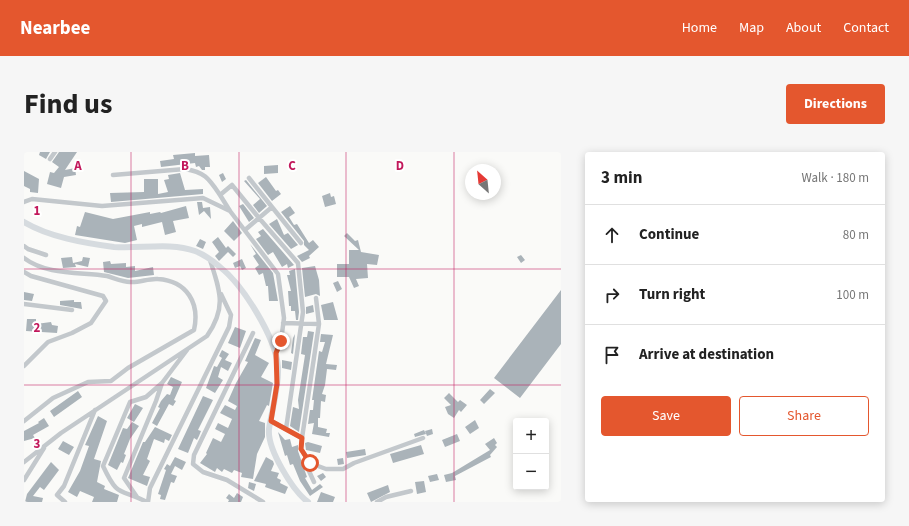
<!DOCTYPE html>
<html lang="en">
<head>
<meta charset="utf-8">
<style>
	:root { --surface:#fff; --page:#f6f6f6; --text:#222; --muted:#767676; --line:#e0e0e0; --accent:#e4572e }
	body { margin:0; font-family:"Source Sans 3",sans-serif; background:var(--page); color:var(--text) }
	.controls { position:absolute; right:12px; bottom:12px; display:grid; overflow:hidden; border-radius:4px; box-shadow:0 2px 10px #0003 }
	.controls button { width:36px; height:36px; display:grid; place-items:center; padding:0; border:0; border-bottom:1px solid var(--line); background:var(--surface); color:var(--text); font:20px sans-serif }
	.compass { position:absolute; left:441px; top:12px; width:36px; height:36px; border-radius:50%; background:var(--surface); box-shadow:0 2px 10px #0003; rotate:333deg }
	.stop { position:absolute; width:12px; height:12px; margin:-9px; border:3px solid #e4572e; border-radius:50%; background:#fff }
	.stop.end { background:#e4572e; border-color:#fff; box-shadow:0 1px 4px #0008 }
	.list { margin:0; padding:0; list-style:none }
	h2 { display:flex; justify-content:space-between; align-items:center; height:52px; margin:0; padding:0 16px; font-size:17px }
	h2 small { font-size:13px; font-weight:400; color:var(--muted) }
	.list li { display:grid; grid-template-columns:26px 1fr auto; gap:12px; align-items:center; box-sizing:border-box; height:60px; padding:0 16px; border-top:1px solid var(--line) }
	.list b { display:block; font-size:15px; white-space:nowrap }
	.list em { font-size:13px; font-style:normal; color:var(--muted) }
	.actions { display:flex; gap:8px; padding:12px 16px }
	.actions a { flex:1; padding:9px 0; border:1px solid var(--accent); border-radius:4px; text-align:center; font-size:14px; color:var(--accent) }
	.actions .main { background:var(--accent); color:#fff }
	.icon { flex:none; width:22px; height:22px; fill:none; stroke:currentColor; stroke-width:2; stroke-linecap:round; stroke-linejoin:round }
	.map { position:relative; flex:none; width:537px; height:350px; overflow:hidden; border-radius:4px }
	header { display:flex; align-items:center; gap:24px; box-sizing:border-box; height:56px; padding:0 20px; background:var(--accent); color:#fff }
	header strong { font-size:19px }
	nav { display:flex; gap:22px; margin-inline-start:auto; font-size:14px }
	.intro { display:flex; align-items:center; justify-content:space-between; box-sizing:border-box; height:96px; padding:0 24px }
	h1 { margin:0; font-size:28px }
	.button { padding:10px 18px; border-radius:4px; background:var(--accent); color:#fff; font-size:14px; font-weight:700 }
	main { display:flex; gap:24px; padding:0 24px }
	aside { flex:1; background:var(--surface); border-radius:4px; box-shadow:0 2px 10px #0003 }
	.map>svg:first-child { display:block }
	.building { fill:#aab3b9 }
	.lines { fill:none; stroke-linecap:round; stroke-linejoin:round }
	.street { stroke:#c3c8cc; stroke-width:4.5 }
	.secondary { stroke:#d6dbdf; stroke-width:6 }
	.route { stroke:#e4572e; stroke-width:5 }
	.grid { fill:none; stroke:#c2185b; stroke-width:1; stroke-opacity:0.55 }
	.grid-label { font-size:13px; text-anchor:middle; font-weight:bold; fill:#c2185b; stroke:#fff; stroke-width:4; stroke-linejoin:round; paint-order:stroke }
</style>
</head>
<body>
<header>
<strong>Nearbee</strong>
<nav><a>Home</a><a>Map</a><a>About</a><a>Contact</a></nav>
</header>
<div class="intro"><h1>Find us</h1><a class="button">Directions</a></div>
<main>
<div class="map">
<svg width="537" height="350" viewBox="0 0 537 350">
	<rect width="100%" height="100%" fill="#fafaf8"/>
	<path class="building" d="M16 0H26L22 7 15 3Z
		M35 0H53L41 18 51 16 52 23 40 25 37 36 23 32 26 20 30 21 35 15 28 10Z
		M171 1V4L185 3 186 15H181V18H178L175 14 172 15 171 11 137 15 136 9 150 7 149 3Z
		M254 13V21L240 22V14Z
		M0 19 15 27 14 41 6 40V37L0 34Z
		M156 21 161 38 179 37V42L87 50 86 41 120 40V27H134V42L144 40 140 28 145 27 144 23Z
		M199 21 202 27 198 30 195 23Z
		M242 25 252 39 254 38 257 42 248 49 234 31Z
		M222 28 243 54 235 61 229 53 236 47 220 29Z
		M306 41 307 45 310 44 312 52 301 55 298 44Z
		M173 50H178L179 56 186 55 187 67 180 59 175 63Z
		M219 52 230 66 225 70 215 54Z
		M162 54 165 66 149 69 152 80 141 83 138 70 118 75V72L110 74 113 88 101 91 51 83 53 74 56 75 61 60 89 67 126 60V62L136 60 137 61Z
		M266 54 271 61 265 65 270 73 273 72 285 91 289 88 295 95 285 104 286 106 278 110 273 104 285 98 280 93V89L257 60Z
		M253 67 260 83 264 81 274 93 267 97 245 72Z
		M209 69 218 81 210 89 200 79Z
		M239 77 270 113 264 116 263 112 258 115 249 100 244 103 232 87 237 84 234 80Z
		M323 81 331 89 334 88 337 100 355 103 353 113 343 112 344 126 332 127 335 134 330 136 325 125H313V112H325V98H335L320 84Z
		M194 85 202 96 204 94 212 102 209 105 204 100 195 109 191 104 195 100 188 90Z
		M176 87 182 90 179 97 172 94Z
		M226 92 249 121 254 149H245L244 134H242L239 121 235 123 231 116 235 113 229 104 232 102Z
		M497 103 501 108 497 111 493 105Z
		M48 105 49 111 58 109 59 105 66 106 64 115 51 112 52 115 39 116 37 106Z
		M218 107 222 116 218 118 216 114 211 116 209 111Z
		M86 109 87 112 102 111V115L111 114V119L129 115 130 123 104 126 80 120 79 110Z
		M291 114 295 128 296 144 292 142 281 145 278 116Z
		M271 117 275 160 274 168H272L271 159H267V154H265L264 139H267L263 123H266L265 119Z
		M314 129 318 137 313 140 309 131Z
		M537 138V192L496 246 470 226Z
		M0 140 10 142 8 149 0 148Z
		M50 148V150H57L58 157 36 153V149Z
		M309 150 314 168H300L297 153Z
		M289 153 290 160 282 162V155Z
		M3 167H12V172L27 170 28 173 34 174 33 181 2 179Z
		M211 175 222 179 216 196 204 191Z
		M284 179 290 180 275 280 266 274 269 255 275 257 274 248 281 203 277 202 279 185H283Z
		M271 182 269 202 267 201 269 186Z
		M297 182 309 183 302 212 313 213 312 218 303 217 301 233 298 242 302 243 301 250 297 249 296 266H294V275L303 277 302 281H306L305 285 288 282 290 271 284 272 286 258H289L290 248H288L295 199 298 200 301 190H296Z
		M231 186 237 188 231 203 245 211 237 225 249 231 245 254 243 253 235 269 241 271V285L233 302 229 327 217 325 218 321 210 318 208 321 200 317 198 320 193 316 191 320 176 311 183 302 182 301 189 286 197 290 201 282 191 277 194 271 204 276 208 267 196 261 201 253 211 258 213 254 204 249 212 231 224 210 221 209Z
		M198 198 205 202 201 208 208 211 204 219 197 215 194 225 199 228 191 241 182 236 190 214 193 215 198 206 195 204Z
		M258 208 268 210 267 218 258 216Z
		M147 225 158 230 150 248 152 249 149 254 145 252 133 274 128 271 136 256 134 255 137 249 143 242 146 243 149 235 143 232Z
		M466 237 471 241 460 252 456 248Z
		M54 239 58 245 30 265 26 259Z
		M425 241 434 250 436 248 443 253 437 260 435 258 430 266 424 262 421 255 427 253 420 246Z
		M179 244 189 248 174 278 177 279 175 284 173 288 170 286 164 301 154 297Z
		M111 252 119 256 110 270 103 266Z
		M74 264 83 269 70 307 77 309 73 330 81 334 80 337 95 343 93 350H68L70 345 56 339 53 345 44 340 56 319 65 294 61 293Z
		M20 266 25 274 9 283 11 286 0 289V279L15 271 14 270Z
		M451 268 455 276 446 282 441 275Z
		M108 270 115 274 106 287 100 302 102 303 99 311 97 310 93 318 84 313 99 276 103 277Z
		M131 275 148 283 145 289 141 287 140 291 130 287 123 307 126 309 119 323 126 325 123 334 104 326 119 290H121Z
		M408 277 409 282 403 284 401 279Z
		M400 278 402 282 391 285 390 282Z
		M254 280 261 288 266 287 268 295 274 293V299L283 325 281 326 288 338 296 332 299 335 286 344 276 329 269 312 266 313 263 303 261 304Z
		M433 282 436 289 421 295 418 288Z
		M470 286 473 291 471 293 473 295 466 303 467 305 431 324 432 328 422 330 420 323 428 321 466 298 461 292Z
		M39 289 50 295 45 303 34 297Z
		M284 290 298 294 296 301 282 298 281 291Z
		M397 293 400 302 369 311 366 302Z
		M341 297 342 303 323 306 322 300Z
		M151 305 162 310 158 318 151 314 147 322 153 324 150 331 147 330 141 348 136 347 137 343 134 342 142 318 140 317 143 312 146 314Z
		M242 305 249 309 250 312 247 319 255 321 253 326 257 328 256 331 264 335 261 342 241 335 242 332 230 329Z
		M319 306 320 312 314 313 313 307Z
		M27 310 35 318 20 338 16 335 9 344 19 346 18 350H1L3 342Z
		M299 321 302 325 297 329 293 324Z
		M413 322 415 328 406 330 404 324Z
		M400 329 402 340 393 342 391 330Z
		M225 330 232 332 230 339 224 336Z
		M364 333 366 340 347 350 343 341Z
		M297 340 311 345 309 350H293Z
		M213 341 219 345 217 350H204L205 348 202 346 205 342 210 346Z"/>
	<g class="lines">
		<path class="street" d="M26 7 31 0
			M89 23 161 17C181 20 185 27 196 43
			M225 26 248 55
			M0 50 8 47 78 54 179 46 206 59 254 122 260 166 257 189 252 201
			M206 59 196 43 208 33 235 66 248 55 277 91
			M221 78 235 66 274 111 279 160 262 277
			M0 94 4 97 22 103
			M0 106C22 123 55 120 83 124 90 126 99 130 106 130 115 131 125 126 134 127 163 129 176 151 170 178L104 216 87 229 64 230 29 246 0 269
			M0 120 7 124 79 144 82 149 67 171 48 181 24 190 0 214
			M292 146 295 172
			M0 152 48 158
			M229 181 170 303 169 312 179 320 203 328 239 350
			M247 269 278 286 295 172 259 171
			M278 286 277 297 286 311 302 317H319L330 311 399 286
			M0 310 37 281 183 184C203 155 196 139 186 108
			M286 311 285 319 290 330
			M0 328 20 296
			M113 345 100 326 132 249 138 231
			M41 350 33 343 40 334 71 258
			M123 350C95 336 94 346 79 314L106 250 122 245 138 231 163 198
			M124 350 126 336 205 175 207 163 197 142
			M353 350 362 345 387 339"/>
		<path class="secondary" d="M0 70C25 85 60 91 90 95 116 97 146 90 171 99 179 102 189 109 196 115 219 133 252 186 254 215 255 236 248 257 245 277 243 297 269 339 284 350"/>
	</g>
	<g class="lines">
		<path class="route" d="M257 189 252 201 253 232 247 269 278 286 277 297 286 311"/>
	</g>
	<path class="grid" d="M107 0V350M215 0V350M322 0V350M430 0V350M0 117H537M0 233H537"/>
	<g class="grid-label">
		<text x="54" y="18">A</text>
		<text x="161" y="18">B</text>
		<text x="268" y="18">C</text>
		<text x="376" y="18">D</text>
		<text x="13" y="63">1</text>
		<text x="13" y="180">2</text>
		<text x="13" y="296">3</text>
	</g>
</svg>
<div class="controls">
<button>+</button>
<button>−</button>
</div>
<svg class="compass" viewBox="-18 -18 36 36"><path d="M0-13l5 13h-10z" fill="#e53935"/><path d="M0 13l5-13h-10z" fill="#767676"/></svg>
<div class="stop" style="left:286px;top:311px"></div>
<div class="stop end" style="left:257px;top:189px"></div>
</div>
<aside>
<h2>3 min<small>Walk · 180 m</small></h2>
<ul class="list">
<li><svg class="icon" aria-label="ahead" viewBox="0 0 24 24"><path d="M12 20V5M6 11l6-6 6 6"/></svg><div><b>Continue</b></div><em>80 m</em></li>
<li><svg class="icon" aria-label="right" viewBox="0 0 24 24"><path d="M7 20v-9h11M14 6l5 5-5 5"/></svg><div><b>Turn right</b></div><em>100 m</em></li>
<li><svg class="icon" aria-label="arrive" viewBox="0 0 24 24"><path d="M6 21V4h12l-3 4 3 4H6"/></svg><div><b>Arrive at destination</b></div></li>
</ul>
<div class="actions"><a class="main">Save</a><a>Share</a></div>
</aside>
</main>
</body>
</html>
